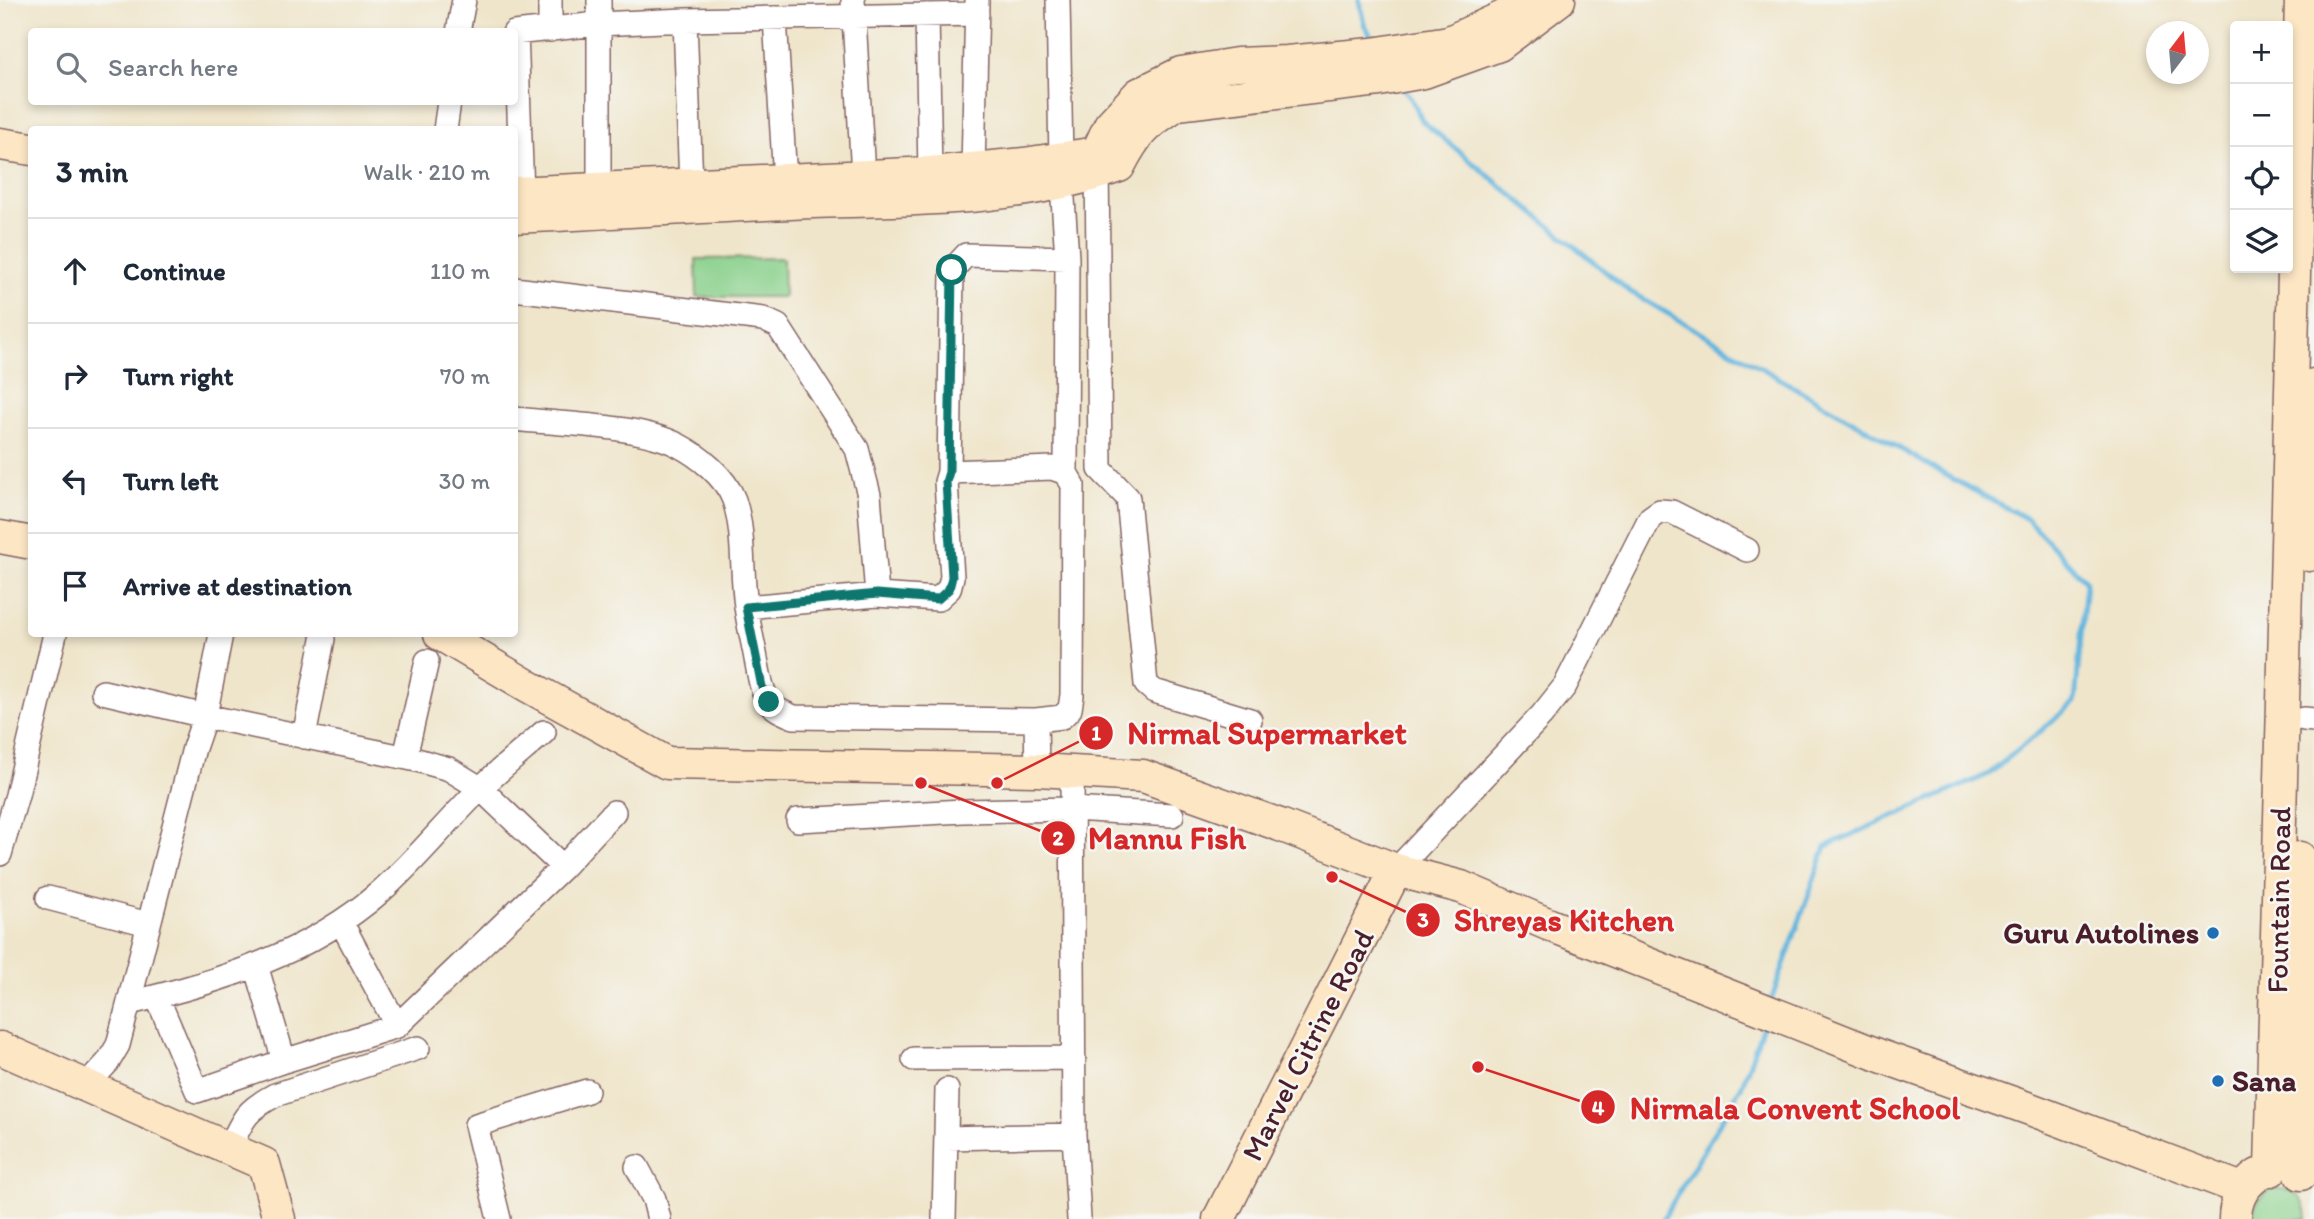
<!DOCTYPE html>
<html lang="en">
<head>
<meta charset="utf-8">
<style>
	:root { --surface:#fff; --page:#f2f2f3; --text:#1f2937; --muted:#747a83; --line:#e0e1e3 }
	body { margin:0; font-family:Itim,sans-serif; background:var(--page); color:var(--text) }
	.controls { position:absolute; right:21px; top:21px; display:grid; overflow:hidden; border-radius:7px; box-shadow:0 4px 10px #0003 }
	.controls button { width:63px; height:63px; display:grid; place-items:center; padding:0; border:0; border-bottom:2px solid var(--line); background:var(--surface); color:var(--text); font:35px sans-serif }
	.compass { position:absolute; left:2146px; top:21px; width:63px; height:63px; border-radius:50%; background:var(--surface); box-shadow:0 4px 10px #0003; rotate:16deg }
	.stop { position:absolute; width:21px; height:21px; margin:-16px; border:5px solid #0f766e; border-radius:50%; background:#fff }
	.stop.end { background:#0f766e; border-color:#fff; box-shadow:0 2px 7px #0008 }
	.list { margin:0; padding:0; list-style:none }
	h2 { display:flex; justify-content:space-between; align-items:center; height:91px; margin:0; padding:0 28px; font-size:30px }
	h2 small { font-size:23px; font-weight:400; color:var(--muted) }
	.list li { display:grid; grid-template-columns:46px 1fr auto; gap:21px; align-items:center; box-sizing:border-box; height:105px; padding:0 28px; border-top:2px solid var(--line) }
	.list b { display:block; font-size:26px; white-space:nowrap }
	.list em { font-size:23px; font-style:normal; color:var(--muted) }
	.icon { flex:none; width:38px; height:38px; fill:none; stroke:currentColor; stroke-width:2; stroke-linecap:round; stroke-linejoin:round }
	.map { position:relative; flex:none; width:2314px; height:1219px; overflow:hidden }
	.search { position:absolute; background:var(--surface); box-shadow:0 4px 10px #0003; left:28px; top:28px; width:490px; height:77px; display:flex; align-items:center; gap:18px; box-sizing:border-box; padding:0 24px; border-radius:7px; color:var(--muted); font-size:26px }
	.panel { position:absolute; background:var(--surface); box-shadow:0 4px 10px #0003; left:28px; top:126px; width:490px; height:511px; border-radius:7px }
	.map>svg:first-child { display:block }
	.green { fill:#89d08b; stroke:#6a785b; stroke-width:2 }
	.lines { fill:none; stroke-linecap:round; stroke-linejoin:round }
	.stream { stroke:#62b5de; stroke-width:5 }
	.street-casing { stroke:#846463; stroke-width:26 }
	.secondary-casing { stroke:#846463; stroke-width:35 }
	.street { stroke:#fff; stroke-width:23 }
	.secondary { stroke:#fce6c4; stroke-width:32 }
	.route { stroke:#0f766e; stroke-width:9 }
	.poi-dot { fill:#1f6fb2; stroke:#f6f6f2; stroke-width:2.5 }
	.labels { text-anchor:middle; stroke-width:5; stroke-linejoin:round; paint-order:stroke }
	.street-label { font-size:30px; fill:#4a1f2b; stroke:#f6f6f2 }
	.poi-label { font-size:30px; font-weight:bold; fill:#4a1f2b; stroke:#f6f6f2; text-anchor:end }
	.leader { fill:none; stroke:#d62828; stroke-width:2.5 }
	.callout-dot { fill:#d62828; stroke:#f6f6f2; stroke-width:2.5 }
	.mark-label { font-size:21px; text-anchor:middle; font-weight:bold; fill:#fff }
	.callout-label { font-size:32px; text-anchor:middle; font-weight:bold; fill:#d62828; stroke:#f6f6f2; stroke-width:5; stroke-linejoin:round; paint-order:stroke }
</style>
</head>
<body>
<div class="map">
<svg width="2314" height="1219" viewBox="0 0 2314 1219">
	<rect width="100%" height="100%" fill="#f6f6f2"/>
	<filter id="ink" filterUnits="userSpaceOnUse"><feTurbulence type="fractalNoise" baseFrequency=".0143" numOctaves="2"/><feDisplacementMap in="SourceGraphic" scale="14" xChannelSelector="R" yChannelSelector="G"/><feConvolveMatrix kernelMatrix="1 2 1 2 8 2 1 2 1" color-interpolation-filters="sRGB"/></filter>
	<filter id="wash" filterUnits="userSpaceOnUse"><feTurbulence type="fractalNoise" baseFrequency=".00686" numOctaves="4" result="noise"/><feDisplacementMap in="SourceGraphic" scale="28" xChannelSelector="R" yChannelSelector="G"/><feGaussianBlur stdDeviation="1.57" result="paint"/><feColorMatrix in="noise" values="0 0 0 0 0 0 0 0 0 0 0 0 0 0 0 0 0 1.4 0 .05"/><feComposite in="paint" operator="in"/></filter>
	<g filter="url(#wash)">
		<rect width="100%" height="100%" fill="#efe5ca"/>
		<path class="green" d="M783 258 784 297H697L696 259Z
			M2274 1189C2294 1187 2307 1199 2307 1219H2253C2253 1204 2260 1194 2274 1189Z"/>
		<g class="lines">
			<path class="stream" d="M1359 0 1364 24 1375 42
				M1403 86 1416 107 1422 121 1629 291 1947 476 2027 519 2086 582 2075 702 1989 774 1826 846 1771 1001
				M1663 1219 1742 1085 1765 1020"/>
		</g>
	</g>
	<g filter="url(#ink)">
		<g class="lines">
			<defs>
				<path id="street" d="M599 0V189
					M853 0 863 176
					M1058 0 1061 160
					M927 15 930 173
					M775 18 785 180
					M685 20 691 186
					M550 30V0
					M458 32 464 0
					M514 33 598 24 685 20 977 14
					M516 33 522 193
					M445 130 449 102
					M1097 160 1100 469 1128 498 1146 684 1154 691 1250 720
					M973 169 977 1
					M514 289 763 319 778 326 857 449 869 495 877 595 938 599 949 589 952 577 946 482 949 472 1052 468 1066 473
					M514 419C559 424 640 425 678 445 699 456 725 476 734 500 745 533 741 572 746 606 748 624 753 641 756 659 759 672 760 688 768 700 773 709 784 713 794 717L1036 720 1062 717 1070 709 1072 695 1073 485 1066 473 1067 258 1062 184
					M949 472 952 270 966 255 1067 258
					M746 607 877 595
					M103 692 205 716 417 760 449 769 480 788 563 867
					M2304 719 2314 720
					M1036 720 1037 770
					M304 737 323 639
					M405 757 427 661
					M1072 771 1074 1135 1079 1219
					M798 820 963 811 1072 809 1172 815
					M0 854 17 795 55 634
					M1396 870 1542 715 1565 686 1650 518 1660 511 1672 512 1747 550
					M48 898 148 924
					M341 922 397 1026
					M256 965 284 1061 397 1026 563 867 614 812
					M157 997 197 1091 284 1061
					M129 1003C217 983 311 953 380 892 416 861 446 822 480 789 500 769 523 751 544 732
					M914 1059 1074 1058
					M86 1086 108 1062 118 1045 194 748 205 716 221 634
					M946 1138 1074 1135
					M229 1149C243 1119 245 1111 275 1095L418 1048
					M637 1167 654 1199 659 1219
					M499 1219 476 1125 587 1091
					M944 1219 947 1090"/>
				<path id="secondary" d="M0 144 32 149
					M514 193 930 173 1024 164 1097 153 1110 125 1139 94 1181 73 1237 64 1287 62 1372 54 1449 42 1505 16 1524 0
					M514 217C614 212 713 206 813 202 915 199 1022 201 1119 166 1136 132 1146 124 1177 104L1379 80 1424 72 1499 45 1559 0
					M0 537 32 543
					M2309 555 2314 385
					M440 634 528 686 667 763 1037 770 1143 776 1280 825 1396 870 1461 887 1550 925 1883 1057 2030 1109 2242 1189
					M2300 858 2301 1174
					M0 1048 264 1164 279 1219
					M2271 1170 2301 0
					M1219 1219 1396 870
					M2235 1219C2235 1201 2243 1185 2258 1175"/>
			</defs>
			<use href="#street" class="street-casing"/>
			<use href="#secondary" class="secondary-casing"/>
			<use href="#street" class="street"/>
			<use href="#secondary" class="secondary"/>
		</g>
	</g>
	<g class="lines" filter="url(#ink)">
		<path class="route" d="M769 702 762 687 746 607 877 594 938 599 949 589 952 577 946 482 949 472 952 270"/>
	</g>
	<g class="poi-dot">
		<circle cx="2213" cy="933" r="7"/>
		<circle cx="2218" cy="1081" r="7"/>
	</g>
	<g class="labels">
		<g class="street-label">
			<text transform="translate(2279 900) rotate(-89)" y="10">Fountain Road</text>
			<text transform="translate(1308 1045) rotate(-63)" y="10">Marvel Citrine Road</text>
		</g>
		<g class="poi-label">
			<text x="2199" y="943">Guru Autolines</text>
			<text x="2232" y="1091" text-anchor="start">Sana</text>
		</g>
	</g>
	<path class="leader" d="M997 783L1096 733M921 783L1058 838M1332 877L1423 920M1478 1067L1598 1107"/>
	<g class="callout-dot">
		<circle cx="997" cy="783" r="7"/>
		<circle cx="921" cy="783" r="7"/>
		<circle cx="1332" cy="877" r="7"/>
		<circle cx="1478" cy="1067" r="7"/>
		<circle cx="1096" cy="733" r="18"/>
		<circle cx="1058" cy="838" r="18"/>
		<circle cx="1423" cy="920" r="18"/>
		<circle cx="1598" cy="1107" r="18"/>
	</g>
	<g class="mark-label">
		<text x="1096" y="740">1</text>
		<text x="1058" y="845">2</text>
		<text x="1423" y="927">3</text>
		<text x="1598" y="1115">4</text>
	</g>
	<g class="callout-label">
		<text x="1267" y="744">Nirmal Supermarket</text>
		<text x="1167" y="849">Mannu Fish</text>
		<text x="1564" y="931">Shreyas Kitchen</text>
		<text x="1795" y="1119">Nirmala Convent School</text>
	</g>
</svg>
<div class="controls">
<button>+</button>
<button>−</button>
<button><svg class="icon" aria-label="locate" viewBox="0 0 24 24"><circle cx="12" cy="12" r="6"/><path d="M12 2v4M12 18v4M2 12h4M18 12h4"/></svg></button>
<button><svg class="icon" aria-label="layers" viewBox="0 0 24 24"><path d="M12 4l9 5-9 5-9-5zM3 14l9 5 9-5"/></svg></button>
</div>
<svg class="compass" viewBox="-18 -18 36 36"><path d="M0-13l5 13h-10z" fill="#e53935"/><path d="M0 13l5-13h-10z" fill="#747a83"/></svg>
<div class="stop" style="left:952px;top:270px"></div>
<div class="stop end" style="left:769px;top:702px"></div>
<div class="search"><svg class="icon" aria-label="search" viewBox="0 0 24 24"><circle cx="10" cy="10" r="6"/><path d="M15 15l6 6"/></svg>Search here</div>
<section class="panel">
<h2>3 min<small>Walk · 210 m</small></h2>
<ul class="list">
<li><svg class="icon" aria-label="ahead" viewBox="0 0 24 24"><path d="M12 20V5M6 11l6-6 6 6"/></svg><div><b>Continue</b></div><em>110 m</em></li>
<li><svg class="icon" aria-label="right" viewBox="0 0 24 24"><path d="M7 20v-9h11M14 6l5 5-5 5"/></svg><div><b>Turn right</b></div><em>70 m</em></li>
<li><svg class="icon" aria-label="left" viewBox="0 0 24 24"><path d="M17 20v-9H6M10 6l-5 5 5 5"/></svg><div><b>Turn left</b></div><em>30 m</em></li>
<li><svg class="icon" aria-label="arrive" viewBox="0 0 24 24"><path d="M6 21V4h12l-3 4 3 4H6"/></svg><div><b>Arrive at destination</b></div></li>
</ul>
</section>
</div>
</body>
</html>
